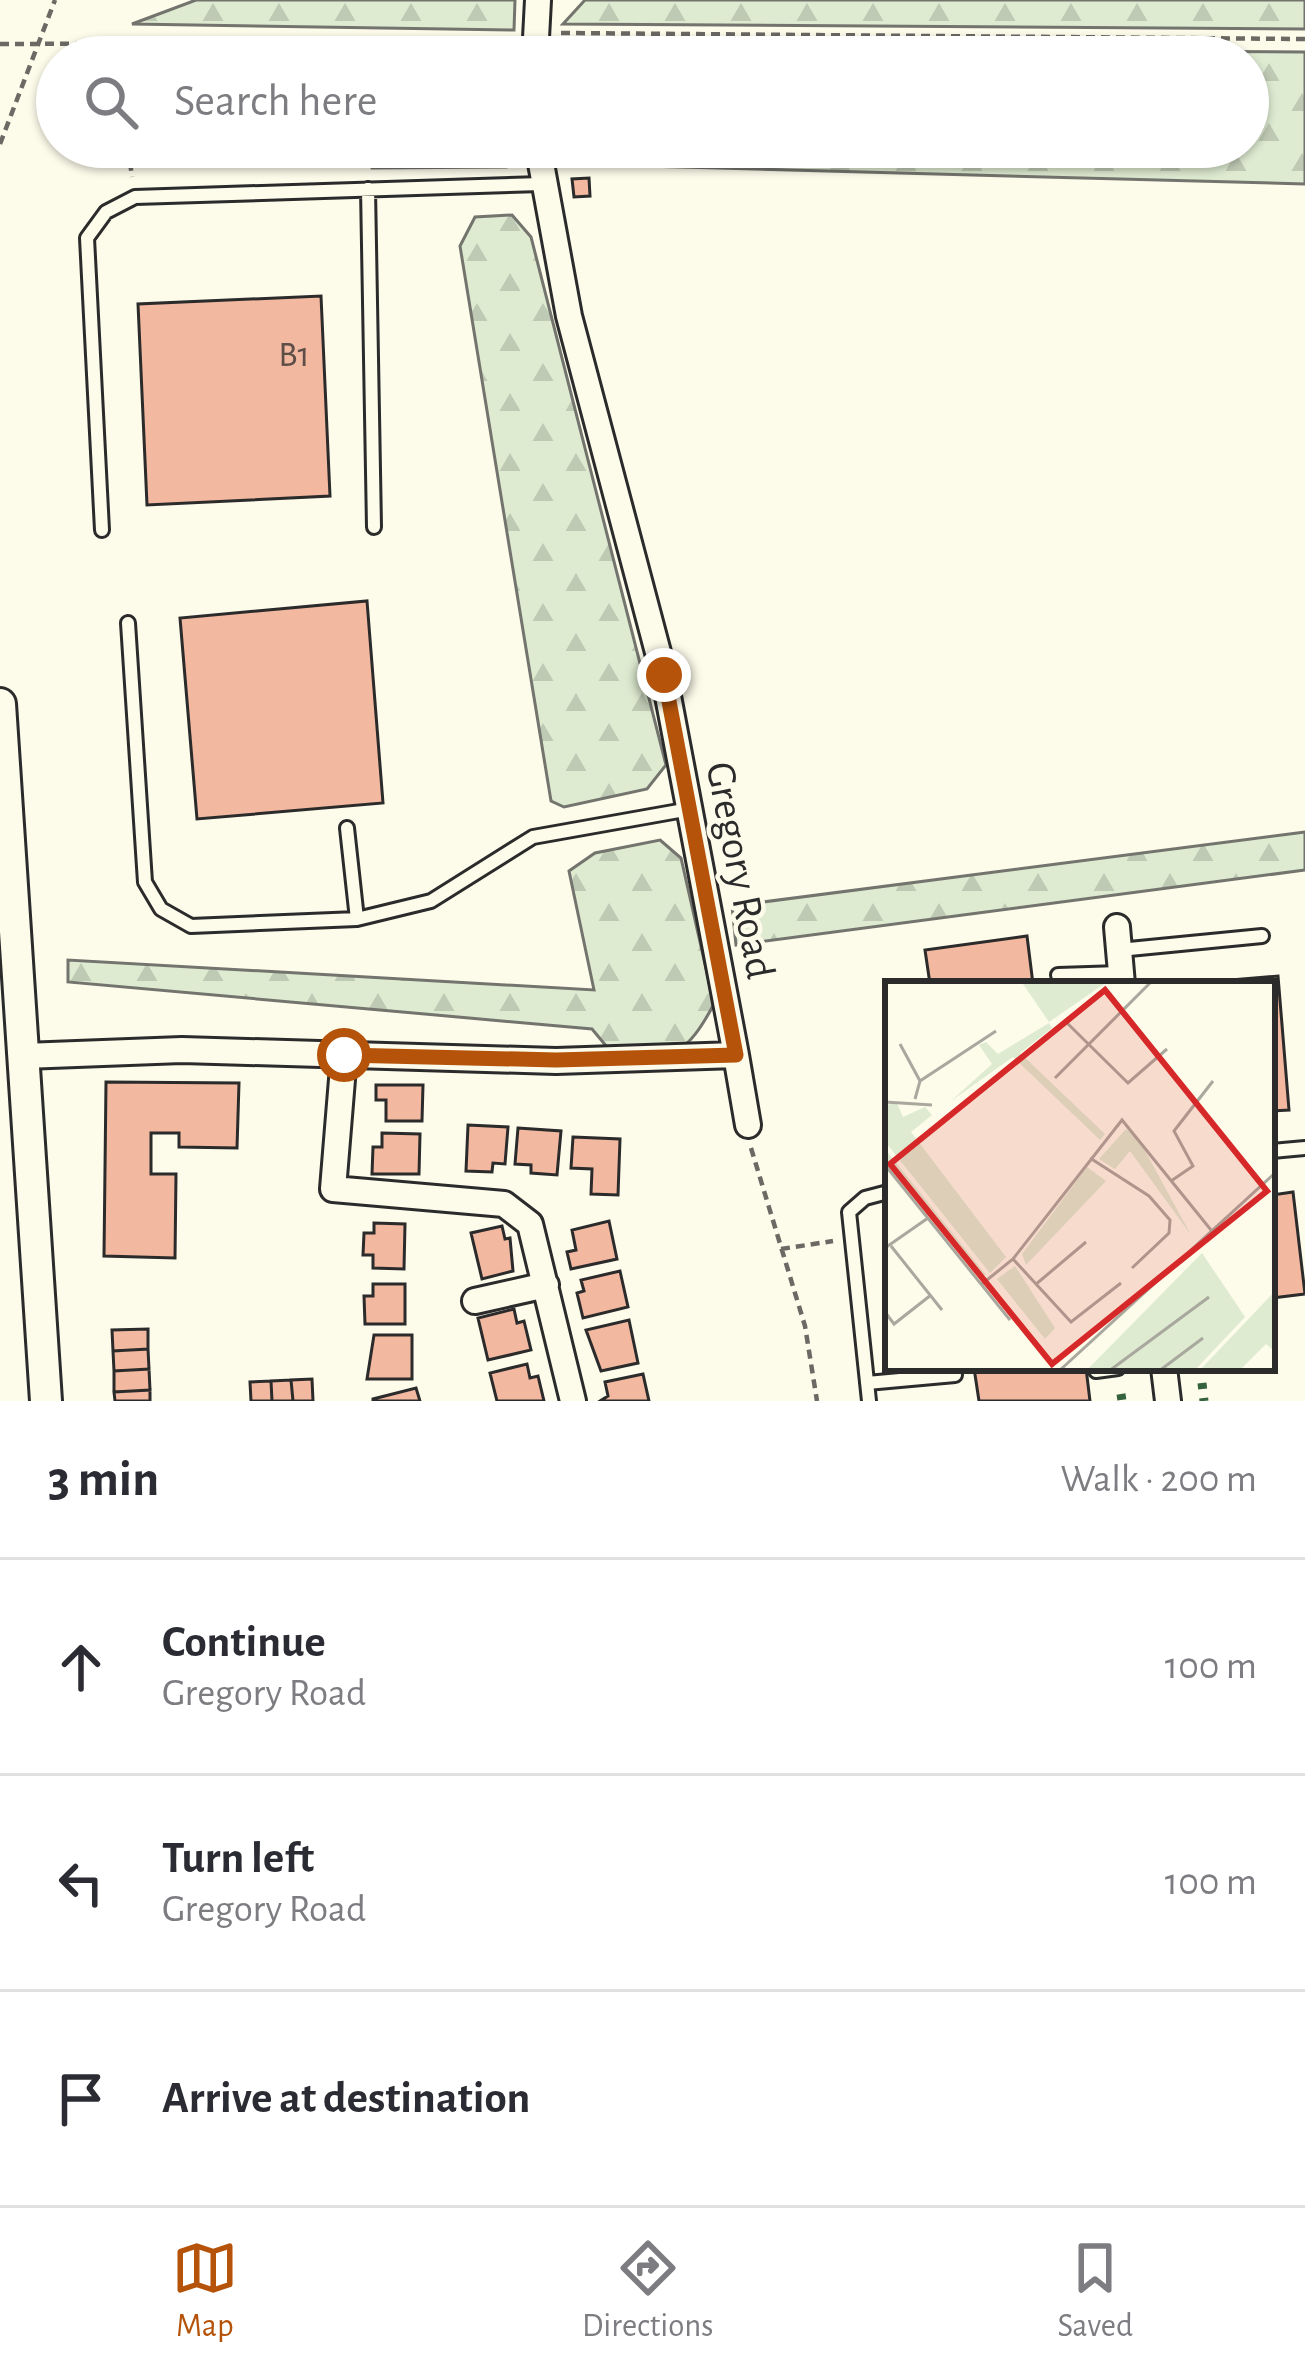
<!DOCTYPE html>
<html lang="en">
<head>
<meta charset="utf-8">
<style>
	:root { --surface:#fff; --page:#f2f2f3; --text:#2b2b33; --muted:#7c7c81; --line:#e1e1e2; --accent:#b45309 }
	body { margin:0; font-family:"Alegreya Sans",sans-serif; background:var(--page); color:var(--text) }
	.stop { position:absolute; width:36px; height:36px; margin:-27px; border:9px solid #b45309; border-radius:50%; background:#fff }
	.stop.end { background:#b45309; border-color:#fff; box-shadow:0 3px 12px #0008 }
	.list { margin:0; padding:0; list-style:none }
	h2 { display:flex; justify-content:space-between; align-items:center; height:156px; margin:0; padding:0 48px; font-size:51px }
	h2 small { font-size:39px; font-weight:400; color:var(--muted) }
	.list li { display:grid; grid-template-columns:78px 1fr auto; gap:36px; align-items:center; box-sizing:border-box; height:216px; padding:0 48px; border-top:3px solid var(--line) }
	.list b { display:block; font-size:45px; white-space:nowrap }
	.list p { margin:0; font-size:39px; white-space:nowrap; color:var(--muted) }
	.list em { font-size:39px; font-style:normal; color:var(--muted) }
	.icon { flex:none; width:66px; height:66px; fill:none; stroke:currentColor; stroke-width:2; stroke-linecap:round; stroke-linejoin:round }
	.map { position:relative; flex:none; width:1305px; height:1401px; overflow:hidden }
	.search { position:absolute; background:var(--surface); box-shadow:0 3px 9px #0004; left:36px; right:36px; top:36px; height:132px; display:flex; align-items:center; gap:30px; box-sizing:border-box; padding:0 42px; border-radius:66px; color:var(--muted); font-size:45px }
	.sheet { height:804px; background:var(--surface) }
	nav { display:flex; justify-content:space-around; align-items:center; box-sizing:border-box; height:168px; border-top:3px solid var(--line); background:var(--surface); font-size:33px; color:var(--muted) }
	nav a { display:grid; justify-items:center; gap:6px }
	nav .on { color:var(--accent) }
	.map>svg:first-child { display:block }
	.forest { fill:url(#forest-firs); stroke:#74746e; stroke-width:3 }
	.building { fill:#f2b8a0; stroke:#2b2b2b; stroke-width:3 }
	.lines { fill:none; stroke-linecap:round; stroke-linejoin:round }
	.service-casing { stroke:#2b2b2b; stroke-width:18 }
	.minor-casing { stroke:#2b2b2b; stroke-width:30 }
	.tertiary-casing { stroke:#2b2b2b; stroke-width:36 }
	.path { stroke:#6a6964; stroke-width:4.5; stroke-dasharray:9 6; stroke-linecap:butt }
	.service { stroke:#fdfbea; stroke-width:12 }
	.minor { stroke:#fdfbea; stroke-width:24 }
	.tertiary { stroke:#fdfbea; stroke-width:30 }
	.hedge { stroke:#34623c; stroke-width:9; stroke-dasharray:6 9; stroke-linecap:butt }
	.route { stroke:#b45309; stroke-width:15 }
	.labels { text-anchor:middle; stroke-width:9; stroke-linejoin:round; paint-order:stroke }
	.number-label { font-size:36px; fill:#5d4e48 }
	.street-label { font-size:42px; fill:#2b2b2b; stroke:#fdfbea }
	.inset-road { fill:none; stroke:#a9a89e; stroke-width:3 }
	.view { fill:#d62828; fill-opacity:0.15; stroke:#d62828; stroke-width:6 }
	.inset-edge { fill:none; stroke:#2b2b2b; stroke-width:6 }
</style>
</head>
<body>
<div class="map">
<svg width="1305" height="1401" viewBox="0 0 1305 1401">
	<defs>
		<pattern id="forest-firs" width="22" height="20" patternUnits="userSpaceOnUse" patternTransform="scale(3)"><rect width="22" height="20" fill="#deebd1"/><path d="M5 1l3.5 6h-7zM16 11l3.5 6h-7z" fill="#bfcab4"/></pattern>
	</defs>
	<rect width="100%" height="100%" fill="#fdfbea"/>
	<path class="forest" d="M196 0H515L514 30 132 24Z
		M585 0H1305V29L563 24Z
		M558 48 1305 52V184L570 164 568 147H1248V57H559Z
		M123 52 511 55 124 57Z
		M370 147H507L506 167 372 168Z
		M512 215 531 237 666 765 647 789 564 807 551 801 460 246 475 217Z
		M1305 832V870L736 945 732 906Z
		M660 840 681 858 714 1004C687 1054 674 1060 617 1059L592 1029 68 982V960L594 990 569 871 595 853Z"/>
	<path class="building" d="M589 178 590 196 574 197 572 179Z
		M321 296 330 496 147 505 138 304Z
		M367 601 383 803 197 819 180 618Z
		M1027 936 1033 984H930L925 950Z
		M1278 976 1289 1110 1272 1111V984H1183Z
		M106 1082 239 1083 237 1148 179 1147V1133H151V1174H176L175 1258 104 1256Z
		M376 1085H423L422 1121H386V1100H376Z
		M468 1125 508 1127 505 1164 493 1163 492 1172 466 1171Z
		M518 1128 561 1131 557 1175 531 1173V1165L515 1164Z
		M382 1133 420 1134 419 1174H372L373 1147H382Z
		M573 1137 620 1139 618 1195 591 1194 592 1169 571 1168Z
		M1293 1192 1305 1294 1272 1298V1195Z
		M609 1221 617 1259 571 1269 567 1252 576 1250 572 1230Z
		M374 1223 405 1224 404 1269 373 1268V1255H363L364 1233H374Z
		M502 1226 505 1239 510 1238 513 1271 482 1279 471 1233Z
		M620 1271 628 1307 583 1318 577 1293 584 1291 581 1280Z
		M373 1284H405V1324H365L364 1296H373Z
		M514 1309 517 1323 524 1321 531 1350 488 1360 478 1318Z
		M629 1320 638 1363 601 1371 586 1330Z
		M148 1329V1349L113 1351 112 1330Z
		M374 1335H412V1379H367Z
		M148 1349 149 1369 114 1371 113 1351Z
		M527 1364 530 1378 538 1376 544 1401H497L490 1373Z
		M974 1368H1086L1090 1401H979Z
		M149 1369 150 1390 114 1392V1371Z
		M643 1374 649 1401H600L608 1396 605 1382Z
		M312 1379 313 1401H293L291 1380Z
		M291 1380 293 1401H272L271 1381Z
		M271 1381 272 1401H251L250 1382Z
		M416 1388 420 1401H373V1399Z
		M150 1390V1401H115L114 1392Z"/>
	<g class="lines">
		<defs>
			<path id="service" d="M368 189 374 527
				M102 530 87 238 106 212 135 197 541 184
				M128 623 145 882 161 909 191 926 357 919 431 901 533 837 690 809
				M347 828 357 919
				M1119 950 1262 936
				M1058 975 1120 973
				M1272 1151 1305 1148
				M1096 1371 1118 1368
				M867 1383 955 1375
				M869 1401 849 1212 865 1198 888 1192"/>
			<path id="minor" d="M535 57 538 0
				M1117 927 1122 984
				M344 1055 333 1189 504 1204 530 1224 573 1401
				M736 1055 748 1125
				M24 1056 182 1050 556 1061 736 1055 664 675 569 316 538 147
				M475 1301 546 1285
				M1164 1368 1168 1401"/>
			<path id="tertiary" d="M0 704 46 1401"/>
		</defs>
		<use href="#service" class="service-casing"/>
		<use href="#minor" class="minor-casing"/>
		<use href="#tertiary" class="tertiary-casing"/>
		<path class="path" d="M561 33 1305 39
			M111 40 114 57
			M0 44 508 42
			M0 144 55 0
			M128 147 132 177
			M751 1148 805 1326 817 1401
			M781 1249 833 1241"/>
		<use href="#service" class="service"/>
		<use href="#minor" class="minor"/>
		<use href="#tertiary" class="tertiary"/>
		<path class="hedge" d="M1202 1383 1204 1401
			M1121 1394 1122 1401"/>
	</g>
	<g class="lines">
		<path class="route" d="M344 1055 556 1060 736 1055 664 675"/>
	</g>
	<g class="labels">
		<g class="number-label">
			<text x="294" y="366">B1</text>
		</g>
		<g class="street-label">
			<text transform="translate(742 870) rotate(79)" y="15">Gregory Road</text>
		</g>
	</g>
	<g transform="translate(885 981)">
		<rect width="390" height="390" fill="#fdfbea"/>
		<path d="M136 0H221L222 1 164 41Z" fill="#deebd1"/>
		<path d="M164 42 167 47 135 72 220 153 215 159 128 76 66 120 107 83 94 64 101 61 113 73ZM12 122 18 136 40 126 47 134 26 151 121 276 105 292 2 163 0 124ZM241 148 253 157 306 254 245 170 230 188 214 178ZM0 168 101 294H91L0 179ZM202 186 221 200 141 284 137 273ZM130 285 170 347 160 358 112 298ZM390 310V371L381 363 354 390H314Z" fill="#deebd1"/>
		<path d="M317 272 360 336 309 390H201Z" fill="#deebd1"/>
		<path class="inset-road" d="M180 40 243 102 282 68M15 63 35 100M170 97 267 0M30 118 35 100 111 50M0 121 47 124M205 177 264 215 285 239 284 252 247 287M0 184 125 339M286 200 308 185 289 150 328 100M6 265 57 329M0 267 43 237M128 278 186 341 236 302M97 303 128 278 237 139 326 249M150 304 201 261M0 331 9 343 46 314M174 390 390 192M224 390 324 316M274 390 318 357"/>
		<path class="view" d="M220 9 382 210 167 383 5 183Z"/>
		<rect width="390" height="390" class="inset-edge"/>
	</g>
</svg>
<div class="stop" style="left:344px;top:1055px"></div>
<div class="stop end" style="left:664px;top:675px"></div>
<div class="search"><svg class="icon" aria-label="search" viewBox="0 0 24 24"><circle cx="10" cy="10" r="6"/><path d="M15 15l6 6"/></svg>Search here</div>
</div>
<section class="sheet">
<h2>3 min<small>Walk · 200 m</small></h2>
<ul class="list">
<li><svg class="icon" aria-label="ahead" viewBox="0 0 24 24"><path d="M12 20V5M6 11l6-6 6 6"/></svg><div><b>Continue</b><p>Gregory Road</p></div><em>100 m</em></li>
<li><svg class="icon" aria-label="left" viewBox="0 0 24 24"><path d="M17 20v-9H6M10 6l-5 5 5 5"/></svg><div><b>Turn left</b><p>Gregory Road</p></div><em>100 m</em></li>
<li><svg class="icon" aria-label="arrive" viewBox="0 0 24 24"><path d="M6 21V4h12l-3 4 3 4H6"/></svg><div><b>Arrive at destination</b></div></li>
</ul>
</section>
<nav>
<a class="on"><svg class="icon" aria-label="map" viewBox="0 0 24 24"><path d="M3 6l6-2 6 2 6-2v14l-6 2-6-2-6 2zM9 4v14M15 6v14"/></svg>Map</a>
<a><svg class="icon" aria-label="directions" viewBox="0 0 24 24"><path d="M12 3l9 9-9 9-9-9zM9 14v-3h6M13 9l2 2-2 2"/></svg>Directions</a>
<a><svg class="icon" aria-label="saved" viewBox="0 0 24 24"><path d="M7 4h10v16l-5-4-5 4z"/></svg>Saved</a>
</nav>
</body>
</html>
